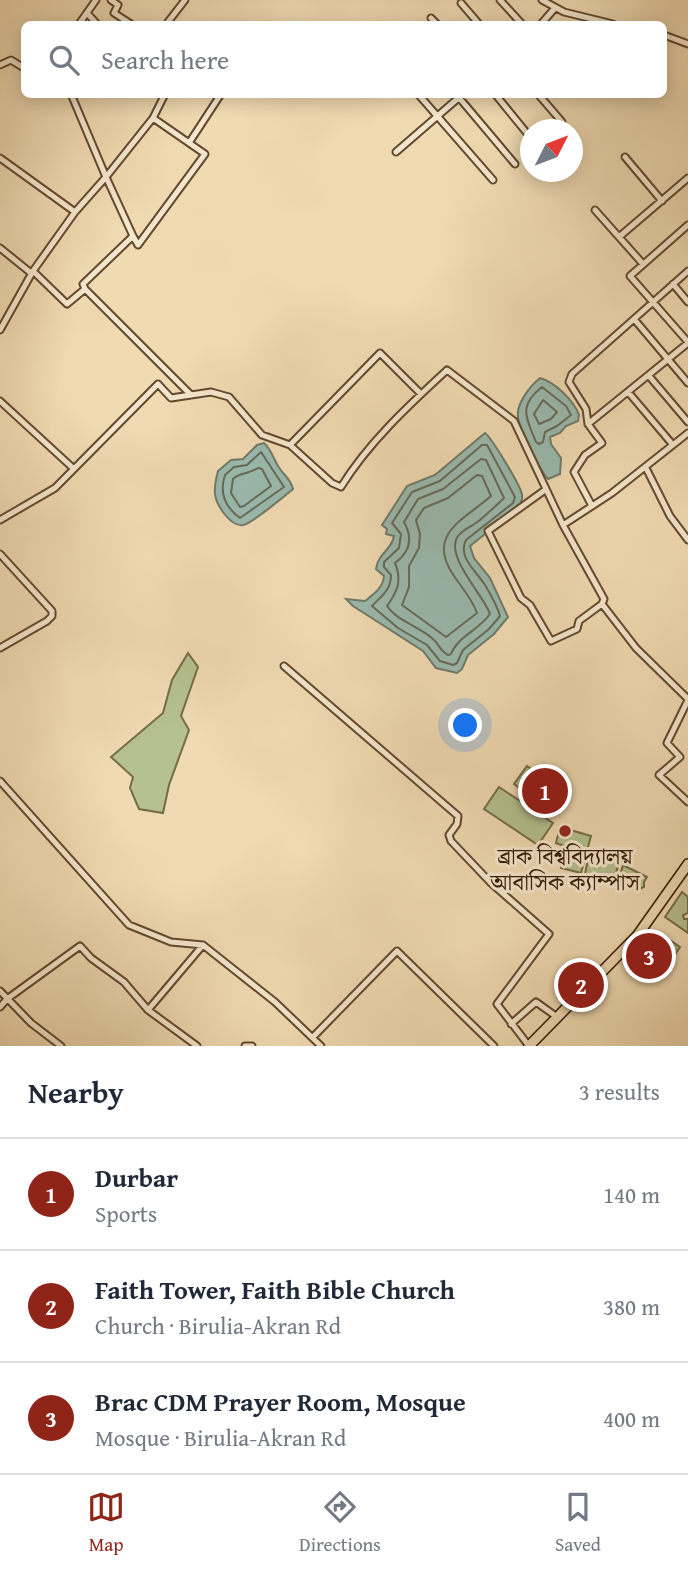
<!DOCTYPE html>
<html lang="en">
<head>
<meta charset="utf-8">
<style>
	:root { --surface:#fff; --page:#f6f6f7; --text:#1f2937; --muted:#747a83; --line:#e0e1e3; --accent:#8f2418 }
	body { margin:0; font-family:"Gentium Book Plus","Noto Serif Bengali",serif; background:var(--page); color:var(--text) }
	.compass { position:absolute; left:520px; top:119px; width:63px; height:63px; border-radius:50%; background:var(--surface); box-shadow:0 4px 18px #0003; rotate:48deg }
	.you { position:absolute; left:466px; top:726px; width:24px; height:24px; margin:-18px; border:5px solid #fff; border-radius:50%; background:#1a73e8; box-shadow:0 0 0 10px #1a73e833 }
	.badge { display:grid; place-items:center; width:46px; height:46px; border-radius:50%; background:var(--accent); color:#fff; font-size:23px; font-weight:700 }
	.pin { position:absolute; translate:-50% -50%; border:4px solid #fff; box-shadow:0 2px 7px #0006 }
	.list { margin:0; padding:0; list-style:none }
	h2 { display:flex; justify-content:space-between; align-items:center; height:91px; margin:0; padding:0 28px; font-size:30px }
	h2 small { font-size:23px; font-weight:400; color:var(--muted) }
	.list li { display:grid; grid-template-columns:46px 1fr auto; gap:21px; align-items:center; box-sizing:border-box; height:112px; padding:0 28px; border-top:2px solid var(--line) }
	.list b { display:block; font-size:26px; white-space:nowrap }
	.list p { margin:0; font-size:23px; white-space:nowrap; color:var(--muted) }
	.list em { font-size:23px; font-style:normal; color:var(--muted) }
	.icon { flex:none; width:38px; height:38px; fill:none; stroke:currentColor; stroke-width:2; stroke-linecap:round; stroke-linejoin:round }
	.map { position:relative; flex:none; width:688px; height:1046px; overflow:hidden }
	.search { position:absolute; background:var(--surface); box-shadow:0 4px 18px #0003; left:21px; right:21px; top:21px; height:77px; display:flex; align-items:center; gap:18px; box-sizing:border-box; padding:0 24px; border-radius:10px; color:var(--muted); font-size:26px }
	.sheet { height:427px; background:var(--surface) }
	nav { display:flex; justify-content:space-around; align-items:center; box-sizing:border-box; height:98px; border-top:2px solid var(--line); background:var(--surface); font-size:19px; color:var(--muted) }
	nav a { display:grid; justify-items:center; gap:4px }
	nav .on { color:var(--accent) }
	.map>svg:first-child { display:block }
	.green { fill:#b5c18f; stroke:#746d48; stroke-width:2 }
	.water { fill:#9abaae; stroke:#707a69; stroke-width:2 }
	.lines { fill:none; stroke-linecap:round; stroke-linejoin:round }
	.shore { stroke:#666a58; stroke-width:2 }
	.minor-casing { stroke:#62492e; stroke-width:9 }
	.trunk-casing { stroke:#321902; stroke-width:12 }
	.minor { stroke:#f5e7cd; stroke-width:5 }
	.trunk { stroke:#f0dab2; stroke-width:9 }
	.poi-dot { fill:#8f2418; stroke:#f5e7cd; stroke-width:2.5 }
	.labels { text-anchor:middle; stroke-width:6; stroke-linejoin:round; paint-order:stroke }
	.poi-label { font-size:23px; fill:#321902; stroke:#f5e7cd }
</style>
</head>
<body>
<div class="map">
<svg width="688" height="1046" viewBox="0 0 688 1046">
	<rect width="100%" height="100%" fill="#f0dab2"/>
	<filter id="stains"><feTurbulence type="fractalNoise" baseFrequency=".00286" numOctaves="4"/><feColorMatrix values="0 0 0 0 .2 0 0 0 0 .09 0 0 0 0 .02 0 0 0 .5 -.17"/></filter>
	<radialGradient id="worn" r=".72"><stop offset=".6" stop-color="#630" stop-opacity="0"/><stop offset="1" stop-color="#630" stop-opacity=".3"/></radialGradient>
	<path class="green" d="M188 653 198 667 181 716 189 730 169 785 163 813 139 809 130 788 133 777 111 757 163 713 172 680Z
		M527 766 538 774 525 792 514 784Z
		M542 770 564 787 555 814 526 795Z
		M499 787 553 823 538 845 484 809Z
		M560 827 591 836 581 873 561 868 567 847 556 843Z
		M589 854 619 863 614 880 585 874Z
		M623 865 647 877 644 882V887L637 890 618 883Z
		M682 892 688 897V913L683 915 684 919H688V933L665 917Z
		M671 941 680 947 659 978 651 972Z"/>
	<path class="water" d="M540 378C555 382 574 401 579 415L578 421 566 426 560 433 550 437 551 444 561 458 560 474 548 479C541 472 519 427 518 417 516 404 530 386 540 378Z
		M485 433C491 437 521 486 522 495 523 498 521 502 520 506L470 546 474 558 490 578 508 617 494 634 468 655 462 669 457 673 436 668 423 651 353 606 346 599 365 601C374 594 383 588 384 576L376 569C378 553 392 550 394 536L386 534 387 529 382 525 407 486 435 475Z
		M264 443C272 450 274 461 280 469 285 476 291 480 293 489 286 495 251 524 243 525 230 527 216 504 215 494 214 486 216 479 218 471L231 460 243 459 257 445Z"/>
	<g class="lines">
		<path class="shore" d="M542 387 566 406 571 415 557 426 545 432 543 442 539 444 536 442C527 419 517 406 542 387Z
			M543 400 557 412 551 419 539 424 534 414Z
			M482 445H487L515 497 513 503 466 540C457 557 477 572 485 585 491 595 497 605 500 616L489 629 463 650 457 663 453 665 440 661 427 645 398 628 372 606C381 596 391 591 391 575L384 567V562L399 548 401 534 392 523 412 492 440 481Z
			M261 452 284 487 240 518C225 507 219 493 225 475L234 467 247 465Z
			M481 459 486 460 504 498C497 505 488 513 480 520 473 526 463 529 458 536 444 556 483 594 490 614 479 630 458 636 451 654L448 655C440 651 439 644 433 639 419 626 397 621 387 606 398 591 402 580 395 563 410 552 413 538 404 522L418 499 443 489Z
			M258 468 262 469 271 486 244 506 240 507 231 493 233 479C239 473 249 474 258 468Z
			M477 475 482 476 491 496C464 520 425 534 454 576 463 589 472 599 477 613L446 637 402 605 409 587V566L419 548 420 534 416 520 424 508 448 498Z"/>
		<defs>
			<path id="minor" d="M111 0 118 5 114 13 131 24
				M500 0 522 24
				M542 0 564 12 613 24
				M461 3 479 24
				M87 13 97 24
				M431 18 437 24
				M168 22 185 0
				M79 24 96 0
				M541 24 555 8
				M664 35 688 44
				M0 65 11 60 24 68
				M71 94 106 177 75 212 33 271 67 304 85 289
				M165 94 153 118 106 177 133 236 83 284 85 289 191 395
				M418 94 493 180
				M456 94 515 164
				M495 94 530 137
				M538 94 562 122
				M189 143 221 94
				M396 152 463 94
				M625 157 662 201
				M0 158 75 212
				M595 210 643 264
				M688 225 630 276 688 342
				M133 236 138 245 205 154 153 118
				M619 237 688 178
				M0 248 31 273
				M673 284 688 302
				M634 319 688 383
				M0 330 33 271
				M649 376 688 422
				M629 393 673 445
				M0 401 74 469
				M588 424 586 409 569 382 572 374 688 271
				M290 445 380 353 421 394
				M646 468 670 516 688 540
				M545 490 488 531 521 598 530 605 551 641 577 629 579 621 602 604
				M592 506 574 472 585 455 602 443 588 424 688 343
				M0 520 55 488 158 384 171 398 211 392 229 397 262 435 290 445 332 483 341 487C368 443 409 405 447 370L514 421 563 525 604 599 602 604 636 648 688 699
				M563 525 612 493 688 433
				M0 554 52 611V616L47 621 0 648
				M284 666 458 816 457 824 449 835 451 841 490 882 549 934 497 1004 529 1046
				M688 700 667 743 680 757 659 775 688 802
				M0 781 129 925 171 942 203 945 275 1002 321 1046
				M0 991 31 1023 61 1046
				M0 1007 7 999 80 946 91 958 124 982 148 1010
				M511 1024 536 1002 557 1017
				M313 1037 397 951 494 1046
				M197 1046 148 1010 203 945
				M245 1046H252"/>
			<path id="trunk" d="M529 1046 637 936 688 864"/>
		</defs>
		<use href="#minor" class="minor-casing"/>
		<use href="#trunk" class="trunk-casing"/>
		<use href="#minor" class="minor"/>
		<use href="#trunk" class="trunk"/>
	</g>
	<circle class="poi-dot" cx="565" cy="831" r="7"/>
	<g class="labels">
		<g class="poi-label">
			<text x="565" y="864">ব্রাক বিশ্ববিদ্যালয়<tspan x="565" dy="26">আবাসিক ক্যাম্পাস</tspan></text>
		</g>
	</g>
	<rect width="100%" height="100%" filter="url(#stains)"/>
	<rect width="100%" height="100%" fill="url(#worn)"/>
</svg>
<svg class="compass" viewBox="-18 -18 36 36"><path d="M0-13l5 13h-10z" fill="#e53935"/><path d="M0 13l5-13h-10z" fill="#747a83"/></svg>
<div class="you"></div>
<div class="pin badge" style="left:545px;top:791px">1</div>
<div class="pin badge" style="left:581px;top:985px">2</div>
<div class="pin badge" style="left:649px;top:956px">3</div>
<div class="search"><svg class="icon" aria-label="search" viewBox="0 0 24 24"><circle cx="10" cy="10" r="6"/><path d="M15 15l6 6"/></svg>Search here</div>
</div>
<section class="sheet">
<h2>Nearby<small>3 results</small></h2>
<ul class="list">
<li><span class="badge">1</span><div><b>Durbar</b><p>Sports</p></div><em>140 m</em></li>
<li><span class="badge">2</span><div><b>Faith Tower, Faith Bible Church</b><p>Church · Birulia-Akran Rd</p></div><em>380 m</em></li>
<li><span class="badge">3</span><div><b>Brac CDM Prayer Room, Mosque</b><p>Mosque · Birulia-Akran Rd</p></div><em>400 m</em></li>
</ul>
</section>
<nav>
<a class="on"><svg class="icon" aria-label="map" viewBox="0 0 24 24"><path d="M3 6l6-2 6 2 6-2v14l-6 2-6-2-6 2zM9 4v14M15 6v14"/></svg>Map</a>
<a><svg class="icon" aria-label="directions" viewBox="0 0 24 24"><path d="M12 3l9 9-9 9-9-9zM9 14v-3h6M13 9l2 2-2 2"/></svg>Directions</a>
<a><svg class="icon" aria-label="saved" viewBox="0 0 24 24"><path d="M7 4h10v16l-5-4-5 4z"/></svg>Saved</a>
</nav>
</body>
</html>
